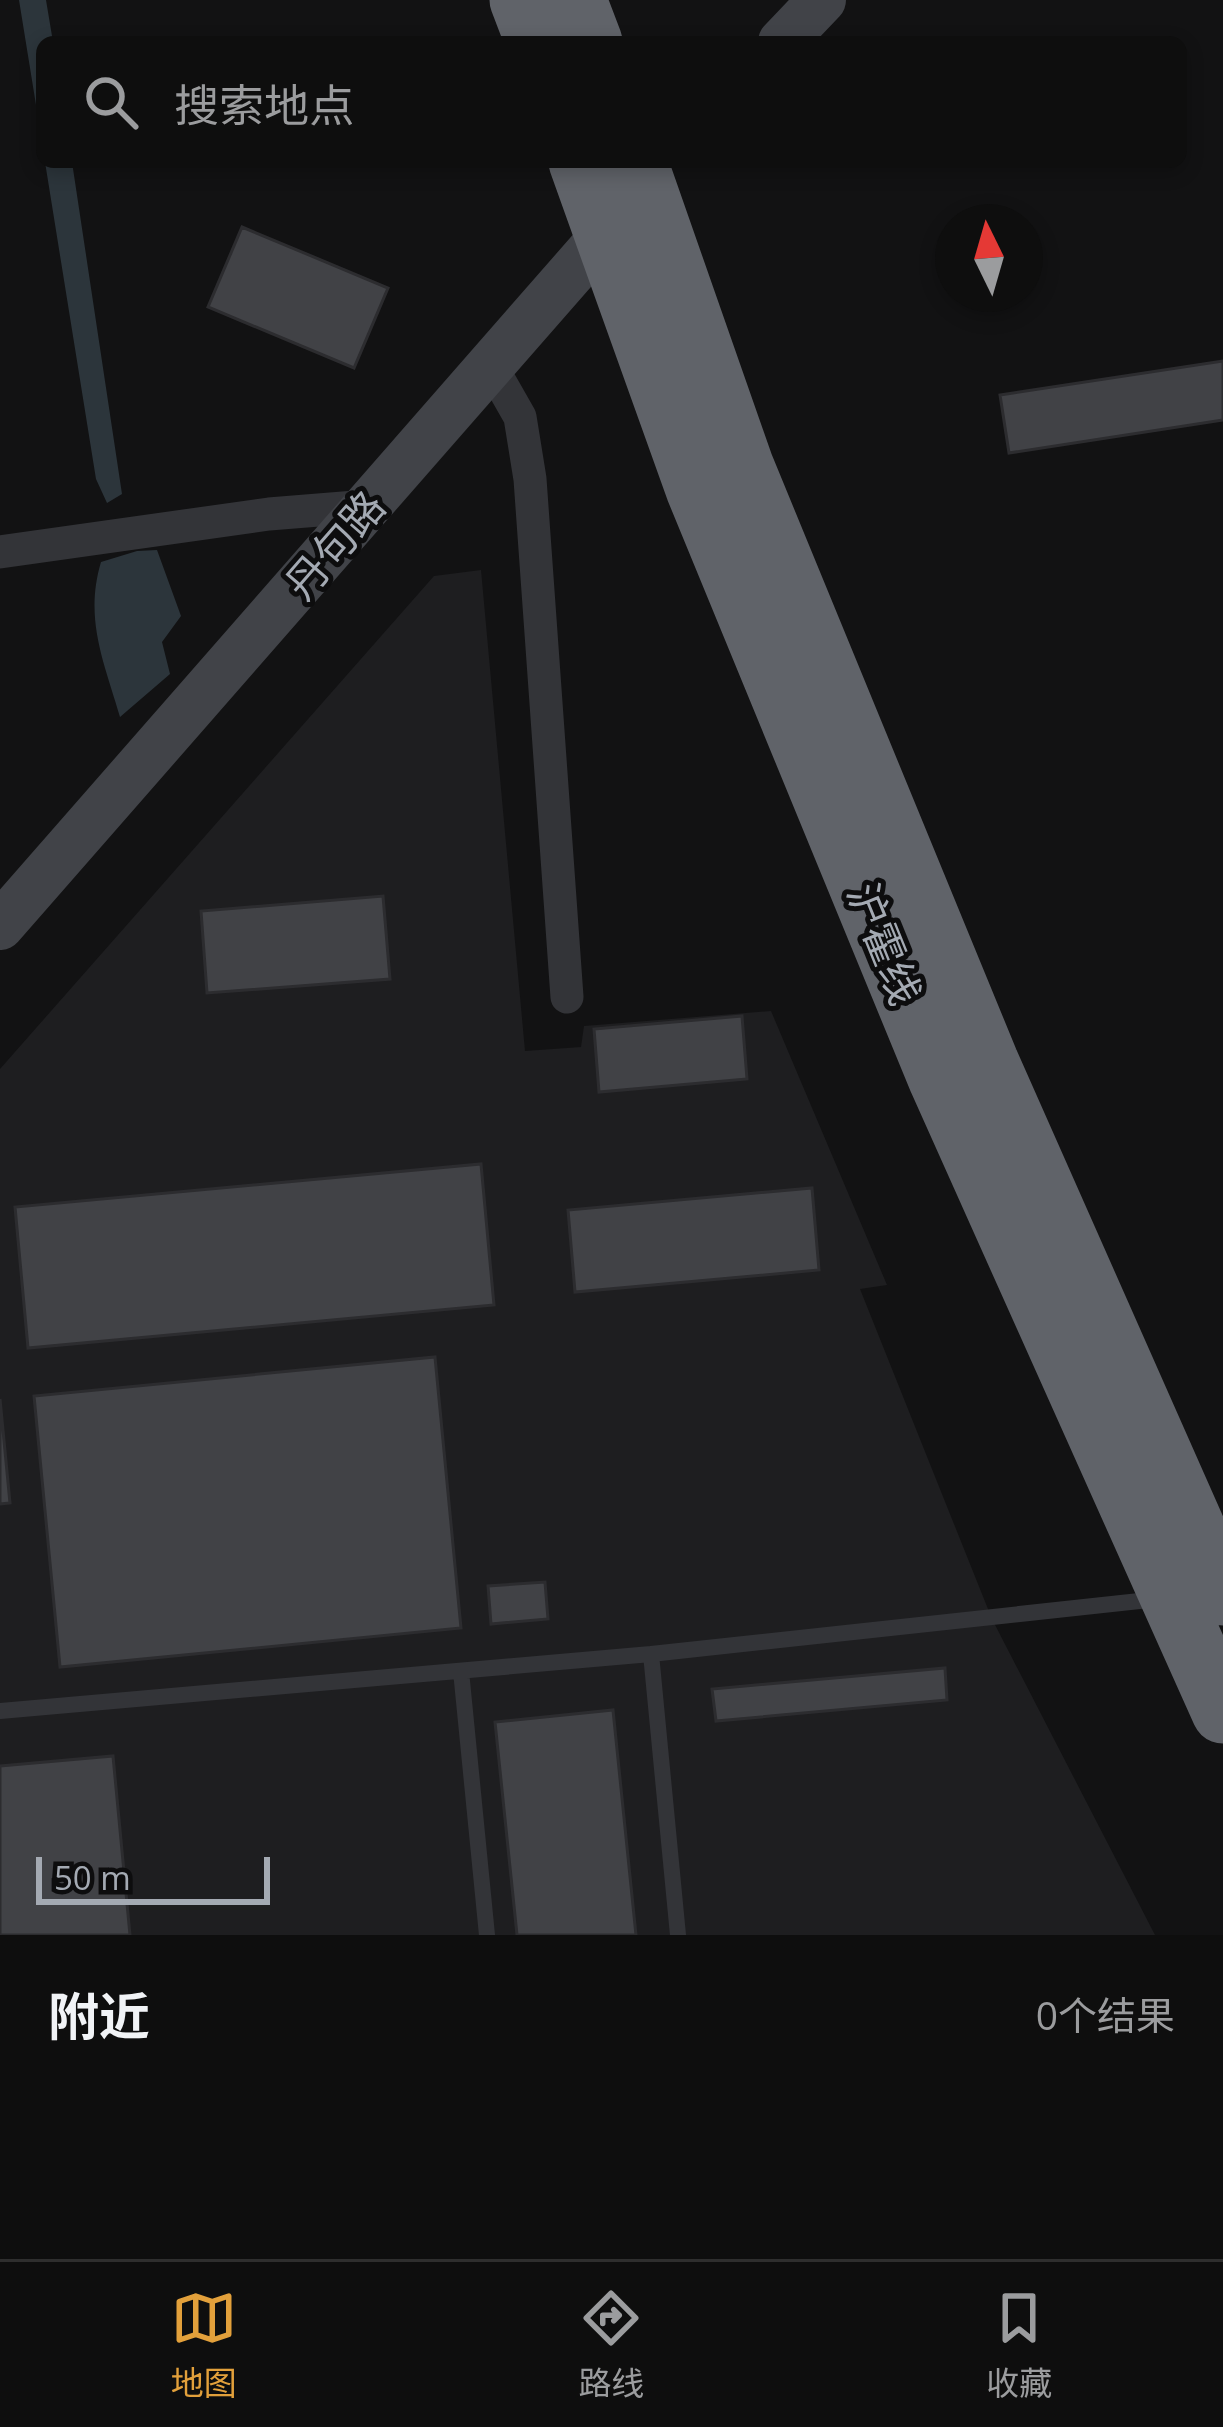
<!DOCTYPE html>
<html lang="zh">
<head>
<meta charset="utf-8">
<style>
	:root { --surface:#0e0e0e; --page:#171717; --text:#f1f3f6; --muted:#9b9c9e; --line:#2e2e2e; --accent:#e2a03b }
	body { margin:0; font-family:"Open Sans","Noto Sans SC",sans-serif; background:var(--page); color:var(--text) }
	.compass { position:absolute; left:935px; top:204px; width:108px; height:108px; border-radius:50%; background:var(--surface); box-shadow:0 6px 18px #0003; rotate:355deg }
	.scale { position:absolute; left:36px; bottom:30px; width:234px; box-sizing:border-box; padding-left:12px; border:6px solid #a4aab3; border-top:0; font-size:33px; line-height:42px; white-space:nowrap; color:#a4aab3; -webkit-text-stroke:9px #0d0d0e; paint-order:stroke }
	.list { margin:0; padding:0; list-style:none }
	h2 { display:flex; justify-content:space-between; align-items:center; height:156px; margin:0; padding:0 48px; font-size:51px }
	h2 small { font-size:39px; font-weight:400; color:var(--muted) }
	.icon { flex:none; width:66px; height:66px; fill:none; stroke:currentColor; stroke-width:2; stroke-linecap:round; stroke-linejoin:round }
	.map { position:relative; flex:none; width:1223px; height:1935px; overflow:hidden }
	.search { position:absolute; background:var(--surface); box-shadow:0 6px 18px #0003; left:36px; right:36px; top:36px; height:132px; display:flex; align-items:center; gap:30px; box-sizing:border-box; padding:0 42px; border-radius:18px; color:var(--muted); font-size:45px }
	.sheet { height:324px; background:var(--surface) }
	nav { display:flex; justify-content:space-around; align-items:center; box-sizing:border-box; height:168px; border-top:3px solid var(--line); background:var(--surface); font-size:33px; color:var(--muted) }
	nav a { display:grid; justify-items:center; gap:6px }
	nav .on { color:var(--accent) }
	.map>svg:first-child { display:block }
	.built { fill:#1e1e20 }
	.water { fill:#2c353b }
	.building { fill:#414246; stroke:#2c2c2f; stroke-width:3 }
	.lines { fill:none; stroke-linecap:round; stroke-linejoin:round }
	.lane { stroke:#333438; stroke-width:16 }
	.street { stroke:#333438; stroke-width:33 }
	.secondary { stroke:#414348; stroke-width:48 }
	.highway { stroke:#606369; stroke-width:63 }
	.labels { text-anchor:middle; stroke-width:10; stroke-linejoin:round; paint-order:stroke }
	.street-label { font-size:42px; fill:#a4aab3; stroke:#0d0d0e }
</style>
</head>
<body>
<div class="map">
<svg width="1223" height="1935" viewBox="0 0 1223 1935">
	<rect width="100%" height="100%" fill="#121213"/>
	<path class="built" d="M481 570 525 1051 581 1047 584 1026 771 1011 887 1285 860 1289 992 1619 1155 1935H0V1069L434 576Z"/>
	<path class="water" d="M19 0H46L53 42H42V142Z
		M45 162H72L122 494 107 503 96 479Z
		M157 550 181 616 162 642 170 674 120 717C104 662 84 619 101 562L137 551Z"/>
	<path class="building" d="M242 227 388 288 354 368 208 307Z
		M1223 361V420L1009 453 1000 395Z
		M383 896 390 979 207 993 201 911Z
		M742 1016 747 1079 599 1092 594 1029Z
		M481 1164 494 1305 28 1348 15 1207Z
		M812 1188 819 1270 575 1292 568 1210Z
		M435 1357 461 1628 60 1667 34 1396Z
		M0 1399 10 1503 0 1504Z
		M545 1582 548 1619 491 1624 488 1586Z
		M945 1668 947 1700 716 1721 712 1689Z
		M613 1710 636 1935H517L495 1722Z
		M113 1756 130 1935H0V1766Z"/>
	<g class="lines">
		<path class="lane" d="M651 1654 678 1935
			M461 1671 487 1935
			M0 1711 651 1654 1158 1599"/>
		<path class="street" d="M491 366 520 417 530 479 567 997
			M0 552 269 514 368 506"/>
		<path class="secondary" d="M782 42 822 0
			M0 926 622 215"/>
		<path class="highway" d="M521 0 537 42
			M575 0 591 42
			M580 162 697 489 940 1080 1223 1712
			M636 162 742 465 987 1061 1223 1594"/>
	</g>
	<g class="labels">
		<g class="street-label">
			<text transform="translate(335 545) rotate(-49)" y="15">丹句路</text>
			<text transform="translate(884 944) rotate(68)" y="15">沪霍线</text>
		</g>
	</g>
</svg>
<svg class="compass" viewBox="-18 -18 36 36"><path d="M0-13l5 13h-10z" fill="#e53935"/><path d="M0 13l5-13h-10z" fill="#9b9c9e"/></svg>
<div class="scale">50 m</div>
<div class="search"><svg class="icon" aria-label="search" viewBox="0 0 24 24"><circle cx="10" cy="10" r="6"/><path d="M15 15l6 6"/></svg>搜索地点</div>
</div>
<section class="sheet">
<h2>附近<small>0个结果</small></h2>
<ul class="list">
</ul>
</section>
<nav>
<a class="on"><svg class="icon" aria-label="map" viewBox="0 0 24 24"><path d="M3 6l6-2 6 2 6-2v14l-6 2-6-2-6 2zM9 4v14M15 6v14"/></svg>地图</a>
<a><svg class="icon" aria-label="directions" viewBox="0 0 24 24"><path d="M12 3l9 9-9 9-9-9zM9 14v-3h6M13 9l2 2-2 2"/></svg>路线</a>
<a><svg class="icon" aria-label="saved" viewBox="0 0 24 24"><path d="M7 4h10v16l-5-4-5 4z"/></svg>收藏</a>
</nav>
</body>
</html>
